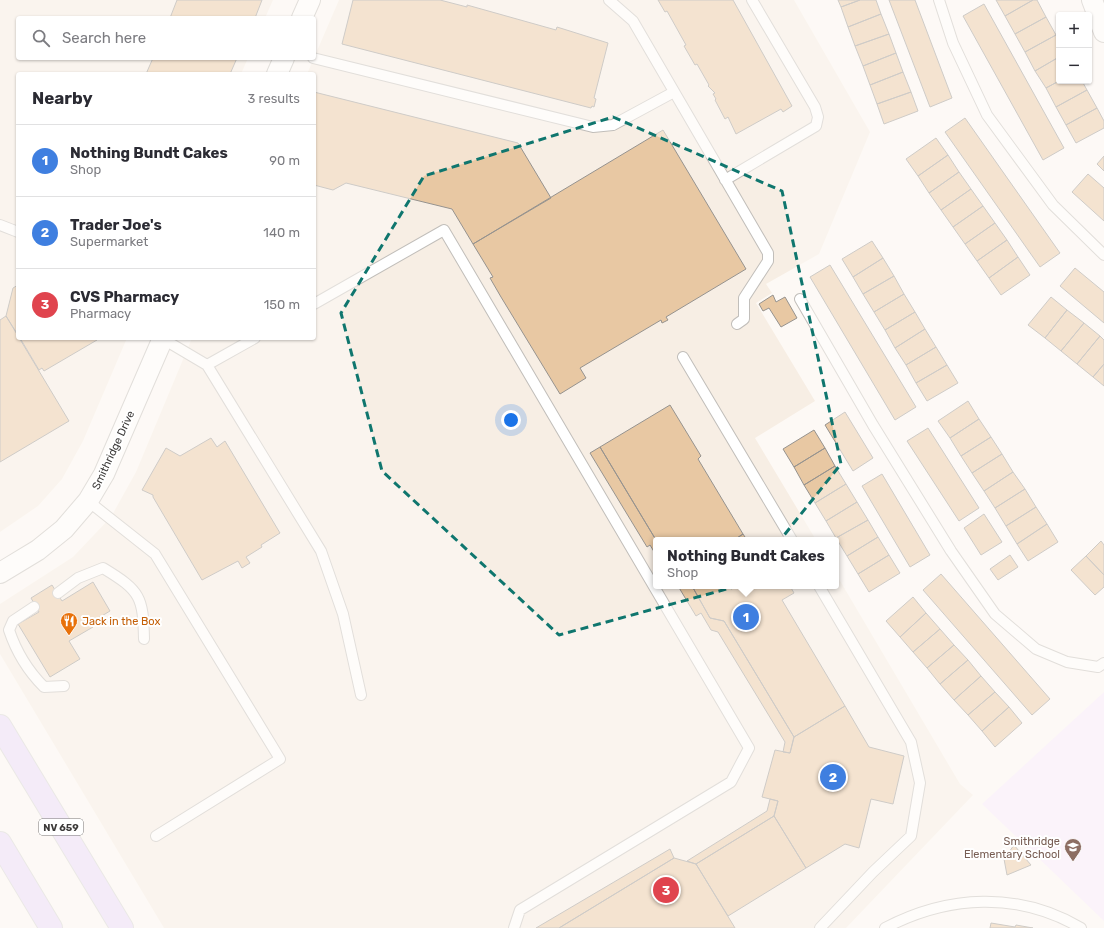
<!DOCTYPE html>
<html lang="en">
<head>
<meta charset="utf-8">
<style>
	:root { --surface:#fff; --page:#f7f7f7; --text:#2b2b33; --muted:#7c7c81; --line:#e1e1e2; --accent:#ea580c }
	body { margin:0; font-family:Rubik,sans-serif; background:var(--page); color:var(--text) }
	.controls { position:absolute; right:12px; top:12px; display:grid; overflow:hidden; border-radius:4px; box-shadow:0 1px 3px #0004 }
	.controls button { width:36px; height:36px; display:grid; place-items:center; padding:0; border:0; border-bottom:1px solid var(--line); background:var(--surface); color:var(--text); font:20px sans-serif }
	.you { position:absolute; left:511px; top:420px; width:14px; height:14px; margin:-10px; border:3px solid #fff; border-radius:50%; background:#1a73e8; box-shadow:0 0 0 6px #1a73e833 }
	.badge { display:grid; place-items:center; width:26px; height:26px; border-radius:50%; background:var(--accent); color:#fff; font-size:13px; font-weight:700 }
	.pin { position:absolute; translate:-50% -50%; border:2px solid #fff; box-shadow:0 1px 4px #0006 }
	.popup { position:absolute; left:653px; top:537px; width:186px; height:52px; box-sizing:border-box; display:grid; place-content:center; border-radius:4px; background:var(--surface); filter:drop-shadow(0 1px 3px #0005); font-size:13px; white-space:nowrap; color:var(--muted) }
	.popup b { font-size:15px; color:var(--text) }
	.popup::after { content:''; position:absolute; left:50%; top:100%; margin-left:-8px; border:8px solid transparent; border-top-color:var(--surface) }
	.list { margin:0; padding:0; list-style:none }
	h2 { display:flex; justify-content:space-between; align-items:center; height:52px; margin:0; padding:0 16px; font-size:17px }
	h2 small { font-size:13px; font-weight:400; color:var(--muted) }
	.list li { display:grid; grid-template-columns:26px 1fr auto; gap:12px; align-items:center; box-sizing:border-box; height:72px; padding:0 16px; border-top:1px solid var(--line) }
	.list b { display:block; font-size:15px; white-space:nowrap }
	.list p { margin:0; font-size:13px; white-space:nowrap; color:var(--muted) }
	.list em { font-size:13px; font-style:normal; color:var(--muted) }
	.icon { flex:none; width:22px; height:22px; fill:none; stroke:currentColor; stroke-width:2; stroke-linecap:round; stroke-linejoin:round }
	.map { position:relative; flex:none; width:1104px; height:928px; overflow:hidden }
	.search { position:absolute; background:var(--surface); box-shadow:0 1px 3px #0004; left:16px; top:16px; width:300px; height:44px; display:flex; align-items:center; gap:10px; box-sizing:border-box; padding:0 14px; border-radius:4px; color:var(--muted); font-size:15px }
	.panel { position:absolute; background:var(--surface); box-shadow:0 1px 3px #0004; left:16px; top:72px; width:300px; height:268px; border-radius:4px }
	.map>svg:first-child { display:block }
	.built { fill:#f7eee4 }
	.education { fill:#f8ebfe }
	.building { fill:#e8c8a3; stroke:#96938f }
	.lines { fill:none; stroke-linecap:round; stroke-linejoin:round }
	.service-casing { stroke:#c1beba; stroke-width:12 }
	.minor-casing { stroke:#c1beba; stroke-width:22 }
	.primary-casing { stroke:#d4d4d3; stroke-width:24 }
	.service { stroke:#fff; stroke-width:10 }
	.minor { stroke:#fff; stroke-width:20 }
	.primary { stroke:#e8dafb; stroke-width:22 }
	.marked { fill:none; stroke:#0f766e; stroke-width:3; stroke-dasharray:8 5; stroke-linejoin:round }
	.labels { text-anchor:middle; stroke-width:4; stroke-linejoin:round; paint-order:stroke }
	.shield { fill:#fff; stroke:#767574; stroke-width:1 }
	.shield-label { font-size:10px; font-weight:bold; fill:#3c3a39 }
	.street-label { font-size:11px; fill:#3c3a39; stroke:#fff }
	.food-label { font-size:11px; fill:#c56008; stroke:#fff; text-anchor:start }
	.education-label { font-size:11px; fill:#785e54; stroke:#fff; text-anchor:end }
</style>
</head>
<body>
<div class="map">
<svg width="1104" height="928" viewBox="0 0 1104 928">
	<rect width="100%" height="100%" fill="#fdf9f5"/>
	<path class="built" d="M0 0H273L265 18H18V58H248L241 74H18V338H127L83 441 62 479 38 506 0 532Z
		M339 0H794L870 132 819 254 766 284 772 293 756 303 815 401 755 438 816 540H656V586H836V574L960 784 973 795 846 928H164L0 654V604L73 557 111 517 136 472 192 338H314V74H307Z"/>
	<path class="education" d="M1104 692V921L982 804Z"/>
	<path class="building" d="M177 0H262L255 18H170Z
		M353 0H440L467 7V5L556 30 557 27 608 43 594 98 596 99 594 107 592 106 591 108 342 44Z
		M658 0H733L792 106 783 112 781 109 736 134 728 117 725 119 715 100 716 99 713 94 715 93 708 86 709 85 697 64 695 65 684 46 686 45 667 11 665 12Z
		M838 0H860L841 7Z
		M860 0H876L881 14 848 27 841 7Z
		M889 0H915L952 98 930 107Z
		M996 0H1033L1005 16Z
		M1033 0H1037L1046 17 1015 34 1005 16Z
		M984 4 1064 148 1043 160 963 16Z
		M881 14 889 34 855 46 848 27Z
		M1046 17 1056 35 1025 52 1015 34Z
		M889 34 896 53 863 66 855 46Z
		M1056 35 1059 40V57L1035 71 1025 52Z
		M896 53 903 72 870 85 863 66Z
		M1059 57V81L1046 88 1035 71Z
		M153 58H237L230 74H146Z
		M903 72 911 92 877 104 870 85Z
		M1059 81H1082L1087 90 1056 107 1046 88Z
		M1087 90 1097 108 1066 125 1056 107Z
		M314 92 518 143 551 198 473 244 452 209 346 183 333 190 314 185Z
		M911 92 918 111 884 124 877 104Z
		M1097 108 1104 121V128L1076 143 1066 125Z
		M965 118 1060 253 1040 267 945 132Z
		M663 130 746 269 666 317 668 320 662 323 661 320 580 368 586 378 560 394 501 297 490 278 493 277 473 244Z
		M936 138 948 155 918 176 906 159Z
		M948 155 959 172 929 193 918 176Z
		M1104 156V171L1097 164Z
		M959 172 971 189 941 210 929 193Z
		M1088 174 1104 188V221L1072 192Z
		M971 189 983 206 953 227 941 210Z
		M983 206 995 223 965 244 953 227Z
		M995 223 1007 240 977 261 965 244Z
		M1007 240 1018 257 989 278 977 261Z
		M872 241 883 258 853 277 842 259Z
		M1018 257 1030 275 1001 295 989 278Z
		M883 258 894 276 863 294 853 277Z
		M830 265 916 407 895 420 810 277Z
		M1075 268 1104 292V323L1060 286Z
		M894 276 904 294 874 312 863 294Z
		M18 285V335L6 316 13 288Z
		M904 294 915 312 885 330 874 312Z
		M773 295 776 302 785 297 797 318 781 327 769 308 763 311 759 304Z
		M1051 297 1067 310 1045 338 1028 325Z
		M1067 310 1084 323 1061 351 1045 338Z
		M915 312 925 329 895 348 885 330Z
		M6 316 69 421 0 462V320Z
		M1084 323 1100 336 1077 364 1061 351Z
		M925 329 936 347 906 365 895 348Z
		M1100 336 1104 340V364L1093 377 1077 364Z
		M20 338H95L97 340 44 371 42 368 39 370Z
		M936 347 947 365 916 383 906 365Z
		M1104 364V386L1093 377Z
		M947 365 958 383 927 401 916 383Z
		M968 401 979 419 950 438 938 421Z
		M670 405 701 456 698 459 743 534 734 540H656L600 447Z
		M845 412 873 458 853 471 825 425Z
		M979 419 991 437 961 456 950 438Z
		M928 428 979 508 959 521 907 441Z
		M814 430 825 448 794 467 783 449Z
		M991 437 1002 454 972 473 961 456Z
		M211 438 217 447 225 441 280 533 261 545 262 547 246 557 250 563 242 568 238 561 202 580 153 497V495L142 490 166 448 180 456Z
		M600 447 656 540V555L650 545 647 547 590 453Z
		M825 448 835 466 804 485 794 467Z
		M1002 454 1013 472 984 491 972 473Z
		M835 466 846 484 815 503 804 485Z
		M1013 472 1025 489 995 508 984 491Z
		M882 474 930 555 910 567 862 486Z
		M846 484 857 502 826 521 815 503Z
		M1025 489 1036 507 1006 526 995 508Z
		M857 502 868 520 836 538 826 521Z
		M1036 507 1047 524 1017 544 1006 526Z
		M984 514 1002 542 981 555 964 528Z
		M868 520 878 537 847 556 836 538Z
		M1047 524 1058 542 1028 561 1017 544Z
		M743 534 747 540H734Z
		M878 537 889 555 858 574 847 556Z
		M1101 541 1104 545V575L1086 556Z
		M889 555 900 573 869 592 858 574Z
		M1010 555 1018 567 998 580 990 569Z
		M1086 556 1104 575V587L1095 595 1071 570Z
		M941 574 1050 699 1032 715 923 590Z
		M93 582 110 611 90 623 93 627 69 641 80 659 50 677 18 624 39 612 31 598 52 585 62 601Z
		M678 586H692L710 618 724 621 794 737 790 753 783 752 785 742 718 632 711 630 701 613 696 616Z
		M692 586H790L794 593 782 600 845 706 794 737 724 621 710 618Z
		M913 597 926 613 900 637 886 621Z
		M926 613 940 629 913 652 900 637Z
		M940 629 954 645 927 668 913 652Z
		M954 645 968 660 940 684 927 668Z
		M968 660 981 676 954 700 940 684Z
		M981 676 995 692 968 715 954 700Z
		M995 692 1009 707 982 731 968 715Z
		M845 706 869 747 904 756 893 804 871 799 859 848 845 844 806 868 774 816 778 801 762 797 775 750 790 753 794 737Z
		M1009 707 1022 723 995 747 982 731Z
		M770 799 778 801 774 816 696 864 687 861 767 811Z
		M774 816 806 868 728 916 696 864Z
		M1014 845 1031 865 1007 875 1004 859Z
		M670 849 674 858 559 928H536Z
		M674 858 696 864 735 928H559Z
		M991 923 1015 927 1016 925 1033 928H990Z"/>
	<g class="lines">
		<defs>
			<path id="service" d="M609 0 633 21 768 253V261L744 298V319L737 324
				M939 0 953 43 987 115 1053 205 1104 255
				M313 58 593 127 613 125 674 92
				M725 180 816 126 818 117 815 107 752 0
				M0 225 18 232
				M800 299 873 425 951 551 995 614 1036 649 1067 662 1098 667 1104 663
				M314 304 444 230 749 748 731 782 520 910 514 928
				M163 339 207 365 255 338
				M683 357 792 540
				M207 365 321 551 343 614 361 695
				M88 501 155 554 280 759 156 836
				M819 586 911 742 920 783 911 836 873 872 820 928
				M58 593 78 578 103 568C141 591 143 597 144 639
				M34 607 13 621 9 630C16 651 28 671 44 687L64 686
				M885 928C948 895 1018 891 1081 928"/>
			<path id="minor" d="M1092 0 1104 32
				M302 18 310 0
				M277 74 284 58
				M0 573 38 550 64 529 88 501 104 474 163 338"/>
			<path id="primary" d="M0 726 122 928
				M0 843 51 928"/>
		</defs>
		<use href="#service" class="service-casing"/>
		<use href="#minor" class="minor-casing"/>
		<use href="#primary" class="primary-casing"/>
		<use href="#service" class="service"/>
		<use href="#minor" class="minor"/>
		<use href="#primary" class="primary"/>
	</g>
	<path d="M0 0H1104V928H0ZM613 117 782 191 841 464 745 584 559 635 382 471 341 313 424 176Z" fill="#fdf9f5" fill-opacity=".55" fill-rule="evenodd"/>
	<path class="marked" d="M613 117 782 191 841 464 745 584 559 635 382 471 341 313 424 176Z"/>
	<defs>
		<symbol id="restaurant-pin" viewBox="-11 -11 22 30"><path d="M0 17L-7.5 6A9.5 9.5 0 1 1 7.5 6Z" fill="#e8710a" stroke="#fff"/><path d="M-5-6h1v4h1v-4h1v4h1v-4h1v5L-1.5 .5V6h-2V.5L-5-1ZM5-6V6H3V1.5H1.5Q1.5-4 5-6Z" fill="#fff"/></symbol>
		<symbol id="school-pin" viewBox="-11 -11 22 30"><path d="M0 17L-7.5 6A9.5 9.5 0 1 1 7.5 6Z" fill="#8d6e63" stroke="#fff"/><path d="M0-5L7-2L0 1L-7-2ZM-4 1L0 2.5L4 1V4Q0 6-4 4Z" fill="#fff"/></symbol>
	</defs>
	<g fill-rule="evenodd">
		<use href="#restaurant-pin" x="59" y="611" width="20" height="27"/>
		<use href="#school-pin" x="1063" y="837" width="20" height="27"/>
	</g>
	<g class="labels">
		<rect class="shield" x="39" y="819" width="44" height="16" rx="3"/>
		<g class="shield-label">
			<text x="61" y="831">NV 659</text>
		</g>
		<g class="street-label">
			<text transform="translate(113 450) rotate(-65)" y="4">Smithridge Drive</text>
		</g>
		<g class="food-label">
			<text x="82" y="625">Jack in the Box</text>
		</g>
		<g class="education-label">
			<text x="1060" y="845">Smithridge<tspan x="1060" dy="13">Elementary School</tspan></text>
		</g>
	</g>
</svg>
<div class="controls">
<button>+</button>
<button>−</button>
</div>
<div class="you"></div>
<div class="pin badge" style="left:746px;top:617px;background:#3f7fe0">1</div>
<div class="popup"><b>Nothing Bundt Cakes</b>Shop</div>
<div class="pin badge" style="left:833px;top:777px;background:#3f7fe0">2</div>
<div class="pin badge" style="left:666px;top:890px;background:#e0444e">3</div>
<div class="search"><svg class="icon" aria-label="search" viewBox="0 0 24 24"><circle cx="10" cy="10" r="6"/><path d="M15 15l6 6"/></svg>Search here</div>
<section class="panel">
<h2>Nearby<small>3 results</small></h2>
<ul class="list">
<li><span class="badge" style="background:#3f7fe0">1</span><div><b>Nothing Bundt Cakes</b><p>Shop</p></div><em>90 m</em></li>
<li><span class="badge" style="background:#3f7fe0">2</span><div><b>Trader Joe's</b><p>Supermarket</p></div><em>140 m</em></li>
<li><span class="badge" style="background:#e0444e">3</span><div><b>CVS Pharmacy</b><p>Pharmacy</p></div><em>150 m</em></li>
</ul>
</section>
</div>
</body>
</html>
